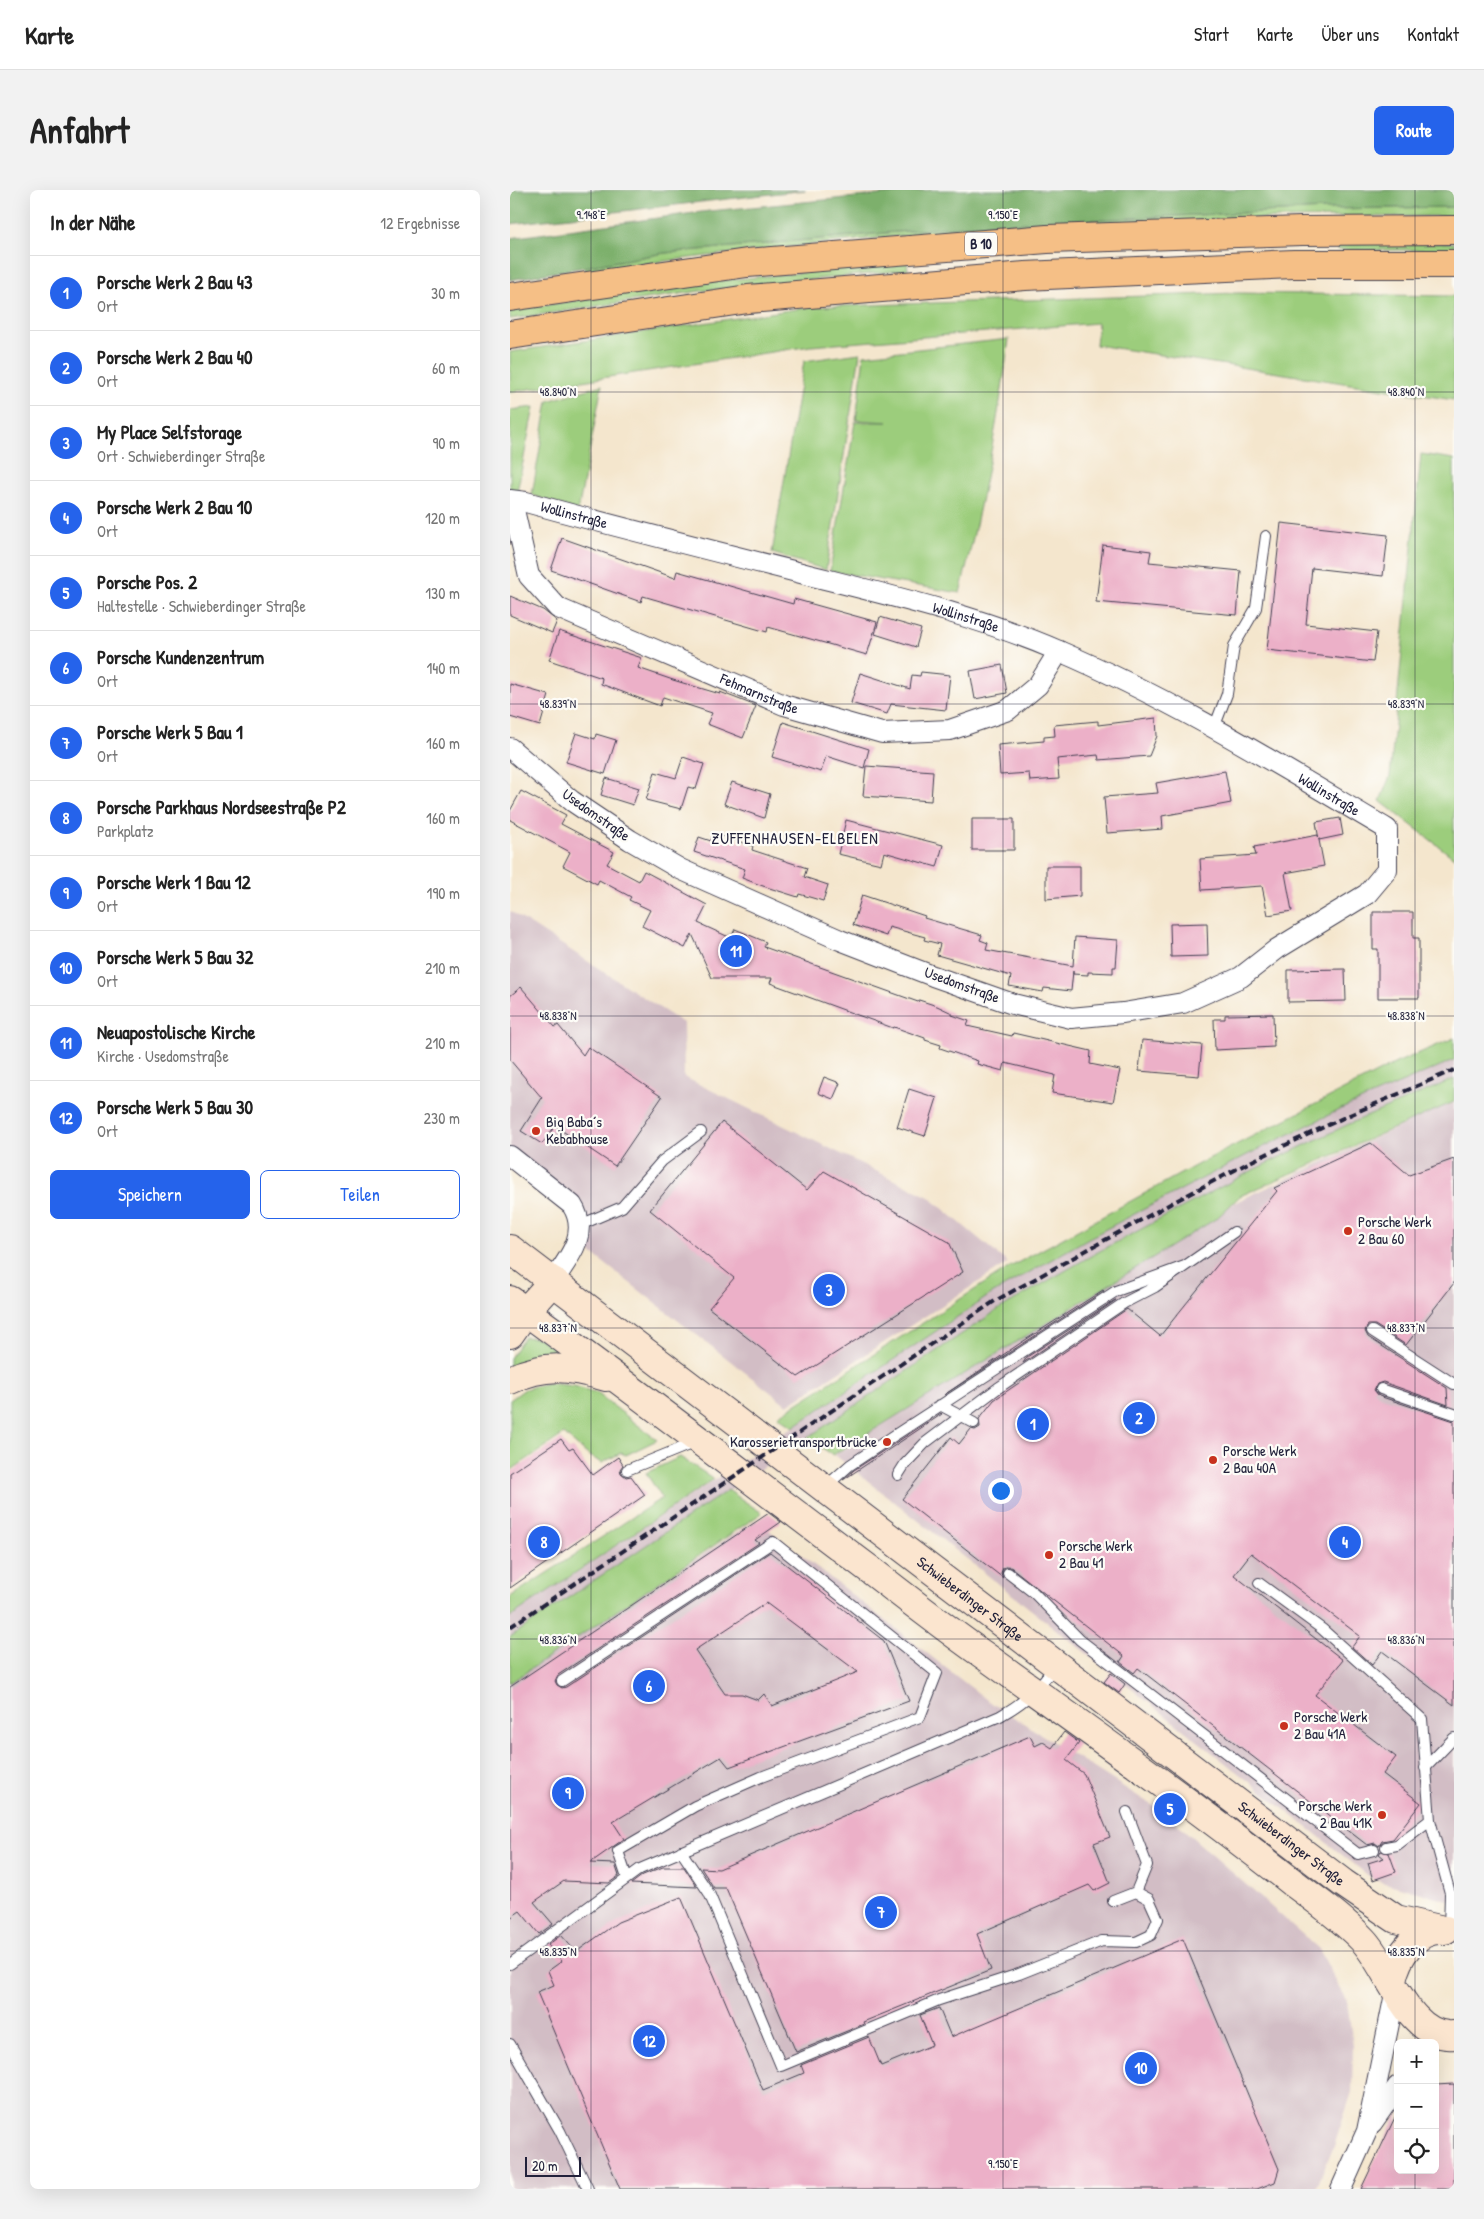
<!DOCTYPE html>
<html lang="de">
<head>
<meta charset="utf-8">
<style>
	:root { --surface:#fff; --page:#f2f2f2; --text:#222; --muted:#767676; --line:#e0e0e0; --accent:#2563eb }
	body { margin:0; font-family:"Patrick Hand",sans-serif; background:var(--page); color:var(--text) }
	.controls { position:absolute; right:15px; bottom:15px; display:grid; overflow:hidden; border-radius:8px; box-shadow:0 5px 20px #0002 }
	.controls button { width:45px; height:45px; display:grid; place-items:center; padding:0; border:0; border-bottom:1px solid var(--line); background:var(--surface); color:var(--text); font:25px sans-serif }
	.scale { position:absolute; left:15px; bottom:12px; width:56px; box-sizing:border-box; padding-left:5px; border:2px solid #22223b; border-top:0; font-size:14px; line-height:18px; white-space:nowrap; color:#22223b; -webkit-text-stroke:4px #fdfcf7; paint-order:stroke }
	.you { position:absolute; left:490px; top:1300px; width:18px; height:18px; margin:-12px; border:4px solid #fff; border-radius:50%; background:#1a73e8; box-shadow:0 0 0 8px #1a73e833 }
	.badge { display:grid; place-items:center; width:32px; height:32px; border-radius:50%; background:var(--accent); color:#fff; font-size:16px; font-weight:700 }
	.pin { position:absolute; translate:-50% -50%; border:2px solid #fff; box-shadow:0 1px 5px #0006 }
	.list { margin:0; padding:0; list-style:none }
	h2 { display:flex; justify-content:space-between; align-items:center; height:65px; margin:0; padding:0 20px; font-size:21px }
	h2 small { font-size:16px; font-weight:400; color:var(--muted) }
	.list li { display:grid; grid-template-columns:32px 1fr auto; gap:15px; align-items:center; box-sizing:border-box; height:75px; padding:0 20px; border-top:1px solid var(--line) }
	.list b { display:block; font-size:19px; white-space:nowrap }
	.list p { margin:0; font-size:16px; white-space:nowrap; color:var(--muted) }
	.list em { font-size:16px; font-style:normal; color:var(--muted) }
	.actions { display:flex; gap:10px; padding:15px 20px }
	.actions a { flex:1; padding:11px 0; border:1px solid var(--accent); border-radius:8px; text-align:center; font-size:18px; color:var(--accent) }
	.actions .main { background:var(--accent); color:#fff }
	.icon { flex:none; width:28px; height:28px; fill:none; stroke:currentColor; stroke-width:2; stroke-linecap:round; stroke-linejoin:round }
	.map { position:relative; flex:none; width:944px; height:1999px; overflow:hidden; border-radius:8px }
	header { display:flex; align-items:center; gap:30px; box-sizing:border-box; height:70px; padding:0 25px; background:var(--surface); border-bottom:1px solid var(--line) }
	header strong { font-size:24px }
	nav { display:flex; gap:28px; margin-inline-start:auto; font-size:18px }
	.intro { display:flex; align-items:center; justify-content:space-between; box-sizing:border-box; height:120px; padding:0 30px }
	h1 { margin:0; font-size:35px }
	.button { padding:12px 22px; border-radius:8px; background:var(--accent); color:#fff; font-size:18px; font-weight:700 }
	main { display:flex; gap:30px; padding:0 30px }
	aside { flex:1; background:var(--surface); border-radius:8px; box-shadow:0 5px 20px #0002 }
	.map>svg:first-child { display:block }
	.industrial { fill:#d2bdc5 }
	.green { fill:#9ccd7c; stroke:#5f785c }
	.forest { fill:#7db06c; stroke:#506954 }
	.building { fill:#ecb0c8; fill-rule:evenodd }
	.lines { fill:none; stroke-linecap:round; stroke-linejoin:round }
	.service-casing { stroke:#423f51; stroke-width:12 }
	.minor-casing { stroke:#423f51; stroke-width:22 }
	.secondary-casing { stroke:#423f51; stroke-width:30 }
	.trunk-casing { stroke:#423f51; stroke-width:30 }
	.service { stroke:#fff; stroke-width:10 }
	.minor { stroke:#fff; stroke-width:20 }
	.secondary { stroke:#fbe5cf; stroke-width:28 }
	.trunk { stroke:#f5bf86; stroke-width:28 }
	.rail { stroke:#22223b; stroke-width:4; stroke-dasharray:8 4; stroke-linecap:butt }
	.ticks { fill:none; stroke:#22223b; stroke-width:1; stroke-opacity:0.45 }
	.poi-dot { fill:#c8321e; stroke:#fdfcf7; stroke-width:2 }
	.labels { text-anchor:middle; stroke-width:4.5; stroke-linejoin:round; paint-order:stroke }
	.shield { fill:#fdfcf7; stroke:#646373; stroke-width:1 }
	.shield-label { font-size:14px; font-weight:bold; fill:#22223b }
	.street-label { font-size:15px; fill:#22223b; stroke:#fdfcf7 }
	.poi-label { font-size:15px; fill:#22223b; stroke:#fdfcf7; text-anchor:start }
	.neighbourhood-label { font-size:16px; letter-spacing:1px; fill:#22223b; stroke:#fdfcf7 }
	.ticks-label { font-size:12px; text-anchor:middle; fill:#22223b; stroke:#fdfcf7; stroke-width:4.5; stroke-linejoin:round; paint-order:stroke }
</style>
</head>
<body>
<header>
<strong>Karte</strong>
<nav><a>Start</a><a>Karte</a><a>Über uns</a><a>Kontakt</a></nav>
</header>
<div class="intro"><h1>Anfahrt</h1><a class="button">Route</a></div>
<main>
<aside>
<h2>In der Nähe<small>12 Ergebnisse</small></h2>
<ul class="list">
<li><span class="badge">1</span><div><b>Porsche Werk 2 Bau 43</b><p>Ort</p></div><em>30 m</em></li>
<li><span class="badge">2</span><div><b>Porsche Werk 2 Bau 40</b><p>Ort</p></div><em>60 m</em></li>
<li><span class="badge">3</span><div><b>My Place Selfstorage</b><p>Ort · Schwieberdinger Straße</p></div><em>90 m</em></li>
<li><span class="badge">4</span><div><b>Porsche Werk 2 Bau 10</b><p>Ort</p></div><em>120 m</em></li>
<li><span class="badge">5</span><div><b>Porsche Pos. 2</b><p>Haltestelle · Schwieberdinger Straße</p></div><em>130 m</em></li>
<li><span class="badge">6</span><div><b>Porsche Kundenzentrum</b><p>Ort</p></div><em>140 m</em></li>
<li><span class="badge">7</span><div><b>Porsche Werk 5 Bau 1</b><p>Ort</p></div><em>160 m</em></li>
<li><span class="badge">8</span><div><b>Porsche Parkhaus Nordseestraße P2</b><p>Parkplatz</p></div><em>160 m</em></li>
<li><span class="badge">9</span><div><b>Porsche Werk 1 Bau 12</b><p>Ort</p></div><em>190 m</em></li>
<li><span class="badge">10</span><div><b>Porsche Werk 5 Bau 32</b><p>Ort</p></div><em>210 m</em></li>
<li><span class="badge">11</span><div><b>Neuapostolische Kirche</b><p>Kirche · Usedomstraße</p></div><em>210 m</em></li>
<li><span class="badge">12</span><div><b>Porsche Werk 5 Bau 30</b><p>Ort</p></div><em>230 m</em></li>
</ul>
<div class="actions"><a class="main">Speichern</a><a>Teilen</a></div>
</aside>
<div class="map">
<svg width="944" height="1999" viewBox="0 0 944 1999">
	<rect width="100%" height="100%" fill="#fdfcf7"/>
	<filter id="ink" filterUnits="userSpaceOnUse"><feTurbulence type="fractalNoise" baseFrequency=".02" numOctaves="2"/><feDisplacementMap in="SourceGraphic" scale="10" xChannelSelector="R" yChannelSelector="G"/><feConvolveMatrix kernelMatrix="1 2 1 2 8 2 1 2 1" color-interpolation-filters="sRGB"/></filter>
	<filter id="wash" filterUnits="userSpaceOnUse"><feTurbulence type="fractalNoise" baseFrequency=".0096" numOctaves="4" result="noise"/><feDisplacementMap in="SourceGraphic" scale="20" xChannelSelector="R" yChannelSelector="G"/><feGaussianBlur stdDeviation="1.12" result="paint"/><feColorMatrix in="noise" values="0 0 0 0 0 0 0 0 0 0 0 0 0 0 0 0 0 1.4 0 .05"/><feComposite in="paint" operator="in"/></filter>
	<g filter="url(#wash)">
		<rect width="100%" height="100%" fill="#f4e6cd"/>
		<path class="industrial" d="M0 721 173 833 174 887 419 1007 498 1073 277 1215 67 1052 69 1035 0 966Z
			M944 870V889L839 934 745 979 586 1063 489 1119 0 1447V1427L480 1105 577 1049 726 970 831 919Z
			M944 913V1712L864 1690 325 1265 728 1011 928 919Z
			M246 1330 477 1510 656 1624 809 1759 837 1812 843 1855 842 1902 824 1956 806 1999H0V1490Z"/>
		<path class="green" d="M944 17V26C780 27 617 30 454 41 327 50 201 65 75 81L74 77 155 63 453 36 815 19Z
			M827 52 944 53V60H828Z
			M397 72 398 80 190 101 0 129V120L188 93Z
			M728 103 944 106V210L586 155 588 133 301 156 0 202V162L300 117Z
			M499 149C488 236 471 317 450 403L320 381 345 232H378L346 230 354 165Z
			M350 163 316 380 262 363 294 171Z
			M92 195 68 321 22 305 38 211Z
			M24 217 7 302 0 301V220Z
			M911 264 944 269V668L870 611 880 586Z
			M944 848V870L831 919 739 964 577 1049 480 1105 283 1237 268 1226 500 1077 694 971 886 873Z
			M944 889V912L730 1006 707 1028 323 1265 297 1248 489 1119 586 1063 745 979 839 934Z
			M14 1147 28 1148 56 1166 0 1184V1168Z
			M38 1193 64 1196 87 1203 147 1250 116 1265 111 1263 92 1273 78 1265 54 1244 0 1281V1210L15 1199Z
			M170 1267 204 1289 0 1427V1407L152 1308 136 1283Z
			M218 1300 252 1323 0 1493V1447Z"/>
		<path class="forest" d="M0 0H296L0 34Z
			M420 0H944V17L815 19 453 36 155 63 0 90V48L199 21Z"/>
		<g id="blocks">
			<path class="building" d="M771 333 878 345 873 386 802 378 796 434 867 442 863 472 757 460Z
				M52 348 165 388 167 381 283 414 284 409 367 432 357 465 258 437 257 442 133 406 131 412 41 380Z
				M593 355 641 361 639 372 731 381 727 425 586 412Z
				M0 406 33 420 47 431 42 443 0 425Z
				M370 427 411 439 406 457 365 444Z
				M49 441 132 468 128 478 163 490 210 504V502L246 516 233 548 197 534 202 523 153 507 150 516 91 494 92 488 39 470Z
				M492 475 497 503 465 509 460 481Z
				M411 482 440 485 436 520 381 514 377 524 341 513 350 483 400 499 402 485 410 486Z
				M0 494 39 505 30 536 0 527Z
				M646 528 647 546 639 566 589 570 588 565 547 569 549 589 520 591 519 583 490 585 488 555 534 551V547L545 546 544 535 588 531V535Z
				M273 532 359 559 354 578 316 566 311 582 262 567Z
				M66 543 85 549 86 544 106 550 95 584 56 572Z
				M173 567 194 574 186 599 178 597 171 619 136 610 145 582 166 588Z
				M356 576 423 581 421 611 353 606Z
				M715 581 721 613 652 626 653 639 597 643 594 607 648 603 646 593Z
				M96 588 129 598 123 615 91 605Z
				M222 592 260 604 254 628 214 614Z
				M11 601 56 625 51 634 104 662 97 674 129 691 134 681 197 715 188 733 221 748 225 739 256 752 254 757 408 812 409 810 427 816 442 823V825L459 831 457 836 502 846 503 843 581 861 580 874 610 880 603 912 542 903 545 885 495 873 493 881 467 874 468 871 430 858 431 855 415 850V848L384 837 383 838 260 793 262 788H202L182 744 175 758 132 736 140 720 119 710 121 707 89 690 87 694 53 676 60 662 0 630V621Z
				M830 628 833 645 809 650 806 632Z
				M462 629H504V660H462Z
				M336 630 433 655 427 677 374 662 371 674 328 664Z
				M203 643 243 656 242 660 297 678 294 687 318 695 313 711 289 704 288 707 253 696 232 688 235 679 184 662 189 647 201 651Z
				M808 645 814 676 775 683 782 721 758 725 752 696 692 700 690 669 746 665 744 657Z
				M536 676H570V706L536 709Z
				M352 705 415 726 414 728 472 745 470 750 478 753 476 760 563 776 565 747 608 750 606 777H603V783L578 782V785L563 784V781L561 801 534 798 533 802 499 796 501 786 427 765 430 754 414 750 415 747 379 737 376 746 343 735Z
				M863 722H903V748H909V808H868V759H863Z
				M697 733 698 766 661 767 660 734Z
				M835 779 836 811 778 812V780Z
				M11 797 45 837 48 835 73 865 78 857 152 907 105 976 45 936 32 954 11 941 32 908 0 870V806Z
				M763 824 764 857 705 860 704 829H715V825Z
				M632 850 692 855 689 886 629 881Z
				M314 887 330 893 323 909 308 903Z
				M399 899 427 908 415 946 387 937Z
				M212 932 297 1000 314 981 439 1052 453 1082 288 1187 199 1118 224 1088 140 1020Z
				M861 953 899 985 944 969V1093L896 1155 865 1135H858L855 1141 858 1147 937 1198 938 1215 873 1192 867 1194 864 1200 869 1206 944 1231V1515L872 1461 862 1475 842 1457 850 1446 741 1363 724 1385 833 1470 805 1505 886 1567 873 1584 911 1613 883 1649 872 1651 869 1656 865 1653 857 1655 628 1478 624 1483 610 1472 614 1466 502 1378 498 1376 493 1378 491 1383 493 1388 392 1309 441 1247 449 1254 461 1239 465 1240 470 1237 469 1229 484 1210 617 1119 650 1146 767 1001 764 998Z
				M593 1100 594 1101 434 1205 509 1154Z
				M605 1110H606L513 1173 517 1167Z
				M431 1223 432 1224 333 1290 344 1280Z
				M51 1249 59 1260 63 1258 83 1285 108 1267 113 1275 110 1279 111 1283 116 1287 121 1286 135 1305 0 1398V1283Z
				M259 1323 271 1332 245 1350 249 1353 48 1485 45 1491 47 1495 52 1498 56 1497 260 1362 374 1451 399 1511 219 1577 211 1567 103 1632 114 1649 80 1673 105 1674 109 1686 99 1693 54 1691 24 1712 43 1734 29 1744 10 1721 0 1728V1497ZM256 1413 348 1482 262 1516 254 1504 248 1510 232 1504H215L185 1460Z
				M601 1483 615 1494 609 1503 594 1492Z
				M554 1542 569 1553 556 1570 574 1584 600 1647 584 1653 600 1693 584 1701 579 1695 467 1744 481 1780 353 1832 354 1834 286 1862 216 1698H204L191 1678 209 1679 520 1546 525 1556 533 1552 542 1558Z
				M871 1661 879 1663 886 1682 863 1690 858 1673 874 1668 869 1664Z
				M153 1677H174L187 1697 121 1694 133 1685Z
				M171 1707 253 1900 294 1883 291 1875 359 1847 371 1876 422 1855 410 1825 429 1818 441 1847 673 1749 769 1979 765 1992 747 1999H110L27 1802 44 1795 38 1781 52 1771 38 1755 51 1745 66 1762 108 1732Z
				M944 1894V1999H851L888 1921V1980H925V1895Z"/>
		</g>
	</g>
	<g filter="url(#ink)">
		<use href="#blocks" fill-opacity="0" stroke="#423f51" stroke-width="1"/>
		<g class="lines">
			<defs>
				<path id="service" d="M704 538 717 504 724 456 746 418 756 346
					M70 1035 112 1017 152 971 191 942
					M675 1076 724 1042
					M862 1141 944 1194
					M871 1199 944 1224
					M430 1215 464 1233
					M117 1280 186 1252
					M314 1298 340 1275 385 1245 606 1101 675 1076 645 1097 614 1113 488 1198 415 1253 395 1274 388 1285
					M498 1383 524 1403 570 1450 848 1664 864 1660
					M749 1393 812 1439 912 1529 920 1630 940 1703 939 1740
					M52 1491 263 1352 427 1483 410 1527 251 1587 185 1616 108 1661 117 1688
					M915 1578 944 1548
					M617 1622 637 1675 626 1702
					M876 1657 887 1655 920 1630
					M171 1661 199 1703 271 1876 429 1810 509 1784 592 1751 626 1752 641 1745 648 1729 639 1709 626 1702 603 1711
					M0 1774 130 1679 490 1526C518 1510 527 1500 546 1475
					M0 1854 50 1941 78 1999"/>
				<g id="minor">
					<path id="s1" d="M0 310 16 312C107 337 199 360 291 383 378 405 466 425 549 461 664 510 770 576 877 639V680L857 704 767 759 731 787 673 813 613 823 561 828 503 814 423 786 330 750 170 679 120 650 62 611 0 558"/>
					<path id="s2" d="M2 311 19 386 48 418 274 515 372 543 440 540 498 520 528 495 549 461"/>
					<path d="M0 966 62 1015C80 1043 59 1068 43 1091"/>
					<path d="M862 1933 888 1896"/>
					<path d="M831 1999 857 1941 886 1799"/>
				</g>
				<g id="secondary">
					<path id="s3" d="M0 1059 833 1693 886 1729 929 1739"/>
					<path d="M0 1110C121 1197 239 1289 359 1379 397 1408 435 1438 475 1466 578 1540 682 1613 782 1692 806 1710 832 1728 853 1750 879 1777 899 1850 944 1845"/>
					<path d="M0 1144 16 1121 43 1091"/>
					<path d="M0 1190C36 1173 59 1177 96 1187"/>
					<path d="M882 1791C887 1766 906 1737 935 1740"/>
				</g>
				<path id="trunk" d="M0 107 237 73 537 49 792 41 944 40
					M0 145 238 109 515 86 784 74H944"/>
			</defs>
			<use href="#service" class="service-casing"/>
			<use href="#minor" class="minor-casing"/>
			<use href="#secondary" class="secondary-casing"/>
			<use href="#trunk" class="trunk-casing"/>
			<use href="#service" class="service"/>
			<use href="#minor" class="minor"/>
			<use href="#secondary" class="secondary"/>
			<use href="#trunk" class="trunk"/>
			<path class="rail" d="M0 1437 485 1111 660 1014 742 971 835 927 944 880"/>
		</g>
	</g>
	<path class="ticks" d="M81 0V1999M493 0V1999M905 0V1853M0 202H944M0 514H944M0 826H944M0 1138H944M0 1449H944M0 1761H944M905 1980V1999"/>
	<g class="poi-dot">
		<circle cx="26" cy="941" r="5"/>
		<circle cx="838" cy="1041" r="5"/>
		<circle cx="377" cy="1252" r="5"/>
		<circle cx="703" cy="1270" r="5"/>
		<circle cx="539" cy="1365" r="5"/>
		<circle cx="774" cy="1536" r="5"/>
		<circle cx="872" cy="1625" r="5"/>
	</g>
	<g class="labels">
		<rect class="shield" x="455" y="42.5" width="32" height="23" rx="4"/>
		<g class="shield-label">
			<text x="471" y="59">B 10</text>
		</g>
		<g class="street-label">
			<text dy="5" stroke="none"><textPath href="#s1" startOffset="66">Wollinstraße</textPath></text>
			<text dy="5" stroke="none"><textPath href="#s1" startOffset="471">Wollinstraße</textPath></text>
			<text dy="5" stroke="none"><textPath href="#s2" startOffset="339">Fehmarnstraße</textPath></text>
			<text dy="5" stroke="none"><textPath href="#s1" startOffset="876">Wollinstraße</textPath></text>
			<text transform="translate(86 625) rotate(35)" y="5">Usedomstraße</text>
			<text transform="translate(452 795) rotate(20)" y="5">Usedomstraße</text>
			<text dy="5" stroke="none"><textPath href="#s3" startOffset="578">Schwieberdinger Straße</textPath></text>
			<text dy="5" stroke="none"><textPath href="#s3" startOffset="982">Schwieberdinger Straße</textPath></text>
		</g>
		<g class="poi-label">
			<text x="36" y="937">Big Baba´s<tspan x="36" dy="17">Kebabhouse</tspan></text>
			<text x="848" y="1037">Porsche Werk<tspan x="848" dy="17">2 Bau 60</tspan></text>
			<text x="367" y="1257" text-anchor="end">Karosserietransportbrücke</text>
			<text x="713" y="1266">Porsche Werk<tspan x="713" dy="17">2 Bau 40A</tspan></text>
			<text x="549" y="1361">Porsche Werk<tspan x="549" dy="17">2 Bau 41</tspan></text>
			<text x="784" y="1532">Porsche Werk<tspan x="784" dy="17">2 Bau 41A</tspan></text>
			<text x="862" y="1621" text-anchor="end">Porsche Werk<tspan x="862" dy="17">2 Bau 41K</tspan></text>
		</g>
		<g class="neighbourhood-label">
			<text x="285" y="654">ZUFFENHAUSEN-ELBELEN</text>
		</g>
	</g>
	<g class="ticks-label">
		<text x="81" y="29">9.148°E</text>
		<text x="493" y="29">9.150°E</text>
		<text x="48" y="206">48.840°N</text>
		<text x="896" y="206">48.840°N</text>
		<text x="48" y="518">48.839°N</text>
		<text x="896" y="518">48.839°N</text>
		<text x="48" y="830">48.838°N</text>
		<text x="896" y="830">48.838°N</text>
		<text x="48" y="1142">48.837°N</text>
		<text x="896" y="1142">48.837°N</text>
		<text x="48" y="1454">48.836°N</text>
		<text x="896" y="1454">48.836°N</text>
		<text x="48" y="1766">48.835°N</text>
		<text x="896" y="1766">48.835°N</text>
		<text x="493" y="1978">9.150°E</text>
	</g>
</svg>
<div class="controls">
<button>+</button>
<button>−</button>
<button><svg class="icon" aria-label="locate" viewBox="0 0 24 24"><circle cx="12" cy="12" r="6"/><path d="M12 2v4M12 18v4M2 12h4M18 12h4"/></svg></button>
</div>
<div class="scale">20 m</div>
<div class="you"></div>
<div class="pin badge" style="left:523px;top:1234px">1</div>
<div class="pin badge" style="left:629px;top:1228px">2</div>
<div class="pin badge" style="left:319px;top:1100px">3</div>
<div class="pin badge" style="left:835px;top:1352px">4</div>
<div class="pin badge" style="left:660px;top:1619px">5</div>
<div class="pin badge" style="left:139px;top:1496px">6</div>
<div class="pin badge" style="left:371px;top:1722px">7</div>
<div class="pin badge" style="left:34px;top:1352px">8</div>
<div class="pin badge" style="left:58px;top:1603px">9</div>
<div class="pin badge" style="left:631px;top:1878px">10</div>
<div class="pin badge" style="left:226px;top:761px">11</div>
<div class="pin badge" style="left:139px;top:1851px">12</div>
</div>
</main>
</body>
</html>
